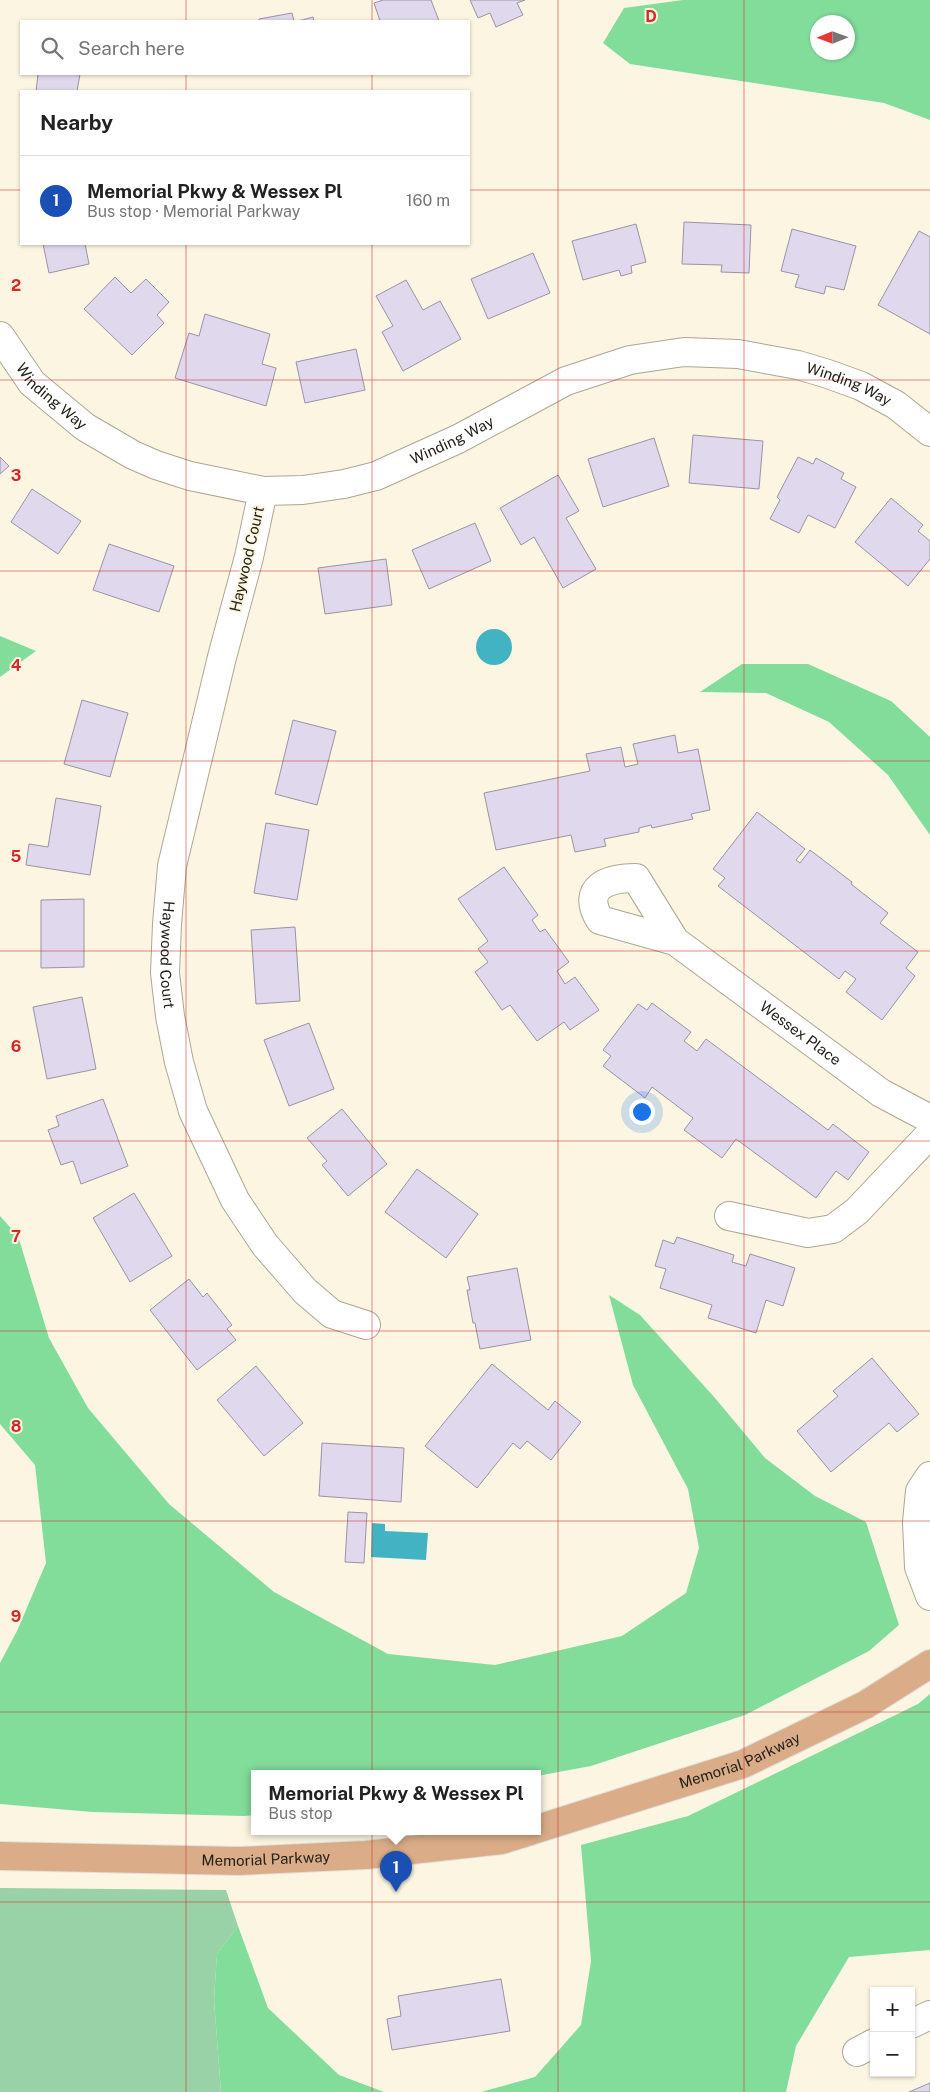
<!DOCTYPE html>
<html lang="en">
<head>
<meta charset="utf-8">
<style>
	:root { --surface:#fff; --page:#f6f6f6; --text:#222; --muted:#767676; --line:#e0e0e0; --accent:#26706f }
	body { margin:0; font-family:"Public Sans",sans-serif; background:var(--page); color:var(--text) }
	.controls { position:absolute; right:15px; bottom:15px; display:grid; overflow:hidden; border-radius:0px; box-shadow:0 1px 4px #0004 }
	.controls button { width:45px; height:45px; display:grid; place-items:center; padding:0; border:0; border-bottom:1px solid var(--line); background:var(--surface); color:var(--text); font:25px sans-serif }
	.compass { position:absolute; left:810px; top:15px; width:45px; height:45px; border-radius:50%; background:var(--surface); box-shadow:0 1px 4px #0004; rotate:269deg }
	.you { position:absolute; left:641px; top:1111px; width:18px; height:18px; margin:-12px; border:4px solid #fff; border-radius:50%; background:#1a73e8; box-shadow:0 0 0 8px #1a73e833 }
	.badge { display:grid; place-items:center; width:32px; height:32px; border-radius:50%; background:var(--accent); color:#fff; font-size:16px; font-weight:700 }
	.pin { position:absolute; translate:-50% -41px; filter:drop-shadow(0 1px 2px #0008) }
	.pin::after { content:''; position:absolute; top:26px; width:18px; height:15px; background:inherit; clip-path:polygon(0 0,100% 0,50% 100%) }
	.popup { position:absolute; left:251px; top:1770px; width:290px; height:65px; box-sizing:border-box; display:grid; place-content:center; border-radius:0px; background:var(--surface); filter:drop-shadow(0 1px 4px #0005); font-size:16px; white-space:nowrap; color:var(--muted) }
	.popup b { font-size:19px; color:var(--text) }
	.popup::after { content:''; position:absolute; left:50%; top:100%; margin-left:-10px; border:10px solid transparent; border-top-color:var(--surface) }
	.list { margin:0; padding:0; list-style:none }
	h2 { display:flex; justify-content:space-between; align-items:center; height:65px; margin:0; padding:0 20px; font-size:21px }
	h2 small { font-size:16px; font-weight:400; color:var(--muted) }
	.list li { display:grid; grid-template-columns:32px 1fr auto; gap:15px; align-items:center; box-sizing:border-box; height:90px; padding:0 20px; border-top:1px solid var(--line) }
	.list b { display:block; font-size:19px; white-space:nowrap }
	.list p { margin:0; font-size:16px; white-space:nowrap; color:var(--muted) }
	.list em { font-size:16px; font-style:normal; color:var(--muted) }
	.icon { flex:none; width:28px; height:28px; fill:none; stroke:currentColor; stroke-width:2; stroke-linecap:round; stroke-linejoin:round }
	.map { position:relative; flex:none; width:930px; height:2092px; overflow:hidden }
	.search { position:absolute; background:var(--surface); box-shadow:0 1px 4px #0004; left:20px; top:20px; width:450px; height:55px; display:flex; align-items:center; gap:12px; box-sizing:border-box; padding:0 18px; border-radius:0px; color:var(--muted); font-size:19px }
	.panel { position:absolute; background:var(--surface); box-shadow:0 1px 4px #0004; left:20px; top:90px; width:450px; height:155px; border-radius:0px }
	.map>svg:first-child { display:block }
	.green { fill:#98d2a6 }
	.forest { fill:#82dd9b; fill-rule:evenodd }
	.water { fill:#42b3c2 }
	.building { fill:#e0d8ec; stroke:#9a93a5 }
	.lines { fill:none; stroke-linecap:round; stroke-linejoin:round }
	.minor-casing { stroke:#aca694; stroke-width:30 }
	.major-casing { stroke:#e0e0df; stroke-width:30 }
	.minor { stroke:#fff; stroke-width:28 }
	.major { stroke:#daad88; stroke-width:28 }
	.grid { fill:none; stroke:#d62828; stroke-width:1; stroke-opacity:0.55 }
	.labels { text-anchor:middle; stroke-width:4; stroke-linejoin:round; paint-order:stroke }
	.street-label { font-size:15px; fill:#24221a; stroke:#fbf5e1 }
	.grid-label { font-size:16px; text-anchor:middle; font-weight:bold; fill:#d62828; stroke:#fbf5e1; stroke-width:4; stroke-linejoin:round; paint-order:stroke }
</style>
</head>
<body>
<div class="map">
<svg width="930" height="2092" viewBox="0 0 930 2092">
	<rect width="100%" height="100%" fill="#fbf5e1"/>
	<path class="green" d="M0 1888 226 1890 238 1926 217 1954 214 2000 221 2092H0Z"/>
	<path class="forest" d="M683 0H930V120L884 103 630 64 603 43 624 8ZM818 22H848V52H818Z
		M0 636 36 651 0 677Z
		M742 664H808L891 701 930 737V835L888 775 829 722 766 693 700 692Z
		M0 1216 18 1236 49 1338 88 1408 169 1504 274 1592 388 1654 495 1665 622 1636 686 1593 699 1548 688 1489 633 1385 609 1295 640 1315 715 1398 765 1458 815 1496 866 1522 899 1625 869 1651 745 1715 591 1766 537 1776V1773H255V1815L244 1816 92 1812 0 1804V1663L17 1631 46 1563 35 1465 0 1424Z
		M930 1694V1950L849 1957 796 2046 786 2092H481L535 2077 581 2025 591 1961 581 1845 688 1816 918 1704Z
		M238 1926 268 2008 339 2075 384 2092H221L214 2000 217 1954Z"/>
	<path class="water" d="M476 647a18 18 0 1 1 36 0a18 18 0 1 1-36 0Z
		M372 1523 385 1524V1531L428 1533 426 1560 371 1557Z"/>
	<path class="building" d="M383 0H431L439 21H380L374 3Z
		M470 0H525L517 3 523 15 496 27 490 13 478 18Z
		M292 13 294 21H259V19Z
		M313 17 314 21H295L302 20Z
		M38 74H80L77 91H36Z
		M684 222 751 225 749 273 721 272 722 265 682 264Z
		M636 224 646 262 631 266 632 273 621 276 619 270 583 280 572 241Z
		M792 229 856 246 844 290 826 286 824 294 795 287 799 275 781 271Z
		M919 231 930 237V334L878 305Z
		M43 244H85L89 264 49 273Z
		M533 253 550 293 488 319 471 279Z
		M115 277 131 293 146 279 169 302 157 315 164 323 132 355 84 309Z
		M406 280 423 310 440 301 461 339 403 371 382 332 393 326 376 296Z
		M205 314 270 334 262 364 276 368 266 406 175 378 189 333 199 336Z
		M356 349 365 390 305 403 296 362Z
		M693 435 763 441 759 489 689 483Z
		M654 438 669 486 603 507 588 459Z
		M0 457 9 466 0 474Z
		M798 457 813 464 816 458 844 473 841 479 856 487 835 528 808 515 799 533 770 519 780 500 777 497Z
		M558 475 579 511 566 518 596 569 563 588 534 537 521 545 500 508Z
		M32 489 81 521 58 554 11 522Z
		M891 498 923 525 918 531 930 541V559L908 586 855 542Z
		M475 523 491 561 429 589 412 550Z
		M109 544 174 566 159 612 93 590Z
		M386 559 392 605 325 614 318 568Z
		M82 700 128 713 110 777 64 764Z
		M293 720 336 731 317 805 275 794Z
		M675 735 678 753 698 749 710 810 691 814 693 819 652 828 651 825 639 828V832L604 839 606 846 575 852 571 835 496 850 484 793 590 771 586 754 621 747 625 767 638 764 633 744Z
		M56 798 101 806 90 875 26 865 29 844 48 847Z
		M757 812 805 849 796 860 800 863 810 850 852 882 851 884 888 913 880 923 918 952 906 968 915 976 882 1020 846 992 856 979 845 971 839 979 718 886 725 878 713 869Z
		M266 823 309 830 297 900 254 893Z
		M504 867 538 915 532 920 540 932 545 929 569 962 557 971 565 984 575 977 599 1010 570 1030 564 1022 537 1041 510 1005 502 1010 475 972 488 962 478 949 488 941 458 899Z
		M84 899V967L41 968V900Z
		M295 927 300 1001 256 1004 251 930Z
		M82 997 96 1069 47 1079 33 1007Z
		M652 1003 691 1032 684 1041 697 1051 706 1039 828 1130 833 1124 869 1152 848 1180 836 1171 816 1198 736 1139 722 1158 684 1130 693 1118 652 1087 645 1098 603 1066 611 1056 603 1050 638 1004 647 1010Z
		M309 1023 334 1089 289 1106 264 1040Z
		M103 1099 128 1166 81 1184 73 1161 61 1165 48 1130 59 1126 56 1116Z
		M342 1109 387 1164 348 1196 322 1165 327 1161 307 1138Z
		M417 1169 478 1214 446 1258 385 1212Z
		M134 1193 172 1256 130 1282 93 1218Z
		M677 1237 734 1255 732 1262 746 1266 750 1254 795 1268 783 1306 766 1300 756 1333 708 1318 712 1305 660 1288 666 1269 655 1266 663 1240 674 1244Z
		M517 1268 531 1340 480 1349 475 1323H473L467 1290H470L467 1277Z
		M189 1279 203 1297 207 1293 232 1325 227 1329 236 1340 197 1370 150 1310Z
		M872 1358 919 1414 897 1432 889 1423 831 1472 797 1431 838 1396 833 1391Z
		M492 1364 548 1410 555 1401 581 1422 551 1460 527 1441 520 1449 513 1443 477 1488 425 1446Z
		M256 1366 303 1423 264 1456 217 1400Z
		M322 1443 404 1448 401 1502 319 1496Z
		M348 1512 367 1513 364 1563 345 1562Z
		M501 1979 510 2031 392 2050 387 2019 401 2016 398 1996Z
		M930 2083V2092H909Z"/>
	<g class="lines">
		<defs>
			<g id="minor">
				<path id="s1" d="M0 336 32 383 85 427 133 455 156 465 190 476 263 491 303 490 344 484 376 476 458 439 566 381 630 360 684 352 738 354 798 365 828 374 861 386 896 405 930 432"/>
				<path id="s2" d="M263 491 249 557 222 657 172 866 167 924 165 973 170 1016 179 1062 193 1111 235 1200 265 1245 305 1291 332 1314 366 1325"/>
				<path id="s3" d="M675 941 636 878C608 878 580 887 600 920L675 941 881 1093 930 1119"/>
				<path d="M729 1216 808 1233 833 1229 857 1211 930 1134"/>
				<path d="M930 1476 920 1491 917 1522 919 1567 930 1596"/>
				<path d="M911 2024 930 2015"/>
				<path d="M857 2052 874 2043"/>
			</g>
			<g id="major">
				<path id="s4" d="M537 1829 743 1764 865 1705 930 1664"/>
				<path id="s5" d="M0 1856 238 1861 366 1855 502 1840 531 1831"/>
			</g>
		</defs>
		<use href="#minor" class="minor-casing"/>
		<use href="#major" class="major-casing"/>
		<use href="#minor" class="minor"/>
		<use href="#major" class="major"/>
	</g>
	<path class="grid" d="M186 0V21M372 0V21M558 0V2092M744 0V2092M186 74V91M372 74V91M0 190H21M469 190H930M186 244V2092M372 244V2092M0 380H930M0 571H930M0 761H930M0 951H930M0 1141H930M0 1331H930M0 1521H930M0 1712H930M0 1902H930"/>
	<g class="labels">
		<g class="street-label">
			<text dy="5" stroke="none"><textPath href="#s1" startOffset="935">Winding Way</textPath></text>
			<text dy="5" stroke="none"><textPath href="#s1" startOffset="80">Winding Way</textPath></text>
			<text dy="5" stroke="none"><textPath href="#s1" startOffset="515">Winding Way</textPath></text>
			<text transform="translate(247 559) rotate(-77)" y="5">Haywood Court</text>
			<text dy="5" stroke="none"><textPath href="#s2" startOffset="475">Haywood Court</textPath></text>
			<text dy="5" stroke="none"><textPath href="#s3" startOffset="382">Wessex Place</textPath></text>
			<text dy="5" stroke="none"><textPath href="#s4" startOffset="214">Memorial Parkway</textPath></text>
			<text dy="5" stroke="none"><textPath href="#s5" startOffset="266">Memorial Parkway</textPath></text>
		</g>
	</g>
	<g class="grid-label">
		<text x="651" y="22">D</text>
		<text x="16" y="291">2</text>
		<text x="16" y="481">3</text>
		<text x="16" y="671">4</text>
		<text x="16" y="862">5</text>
		<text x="16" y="1052">6</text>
		<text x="16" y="1242">7</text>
		<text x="16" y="1432">8</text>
		<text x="16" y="1622">9</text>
	</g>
</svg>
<div class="controls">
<button>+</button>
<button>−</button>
</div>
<svg class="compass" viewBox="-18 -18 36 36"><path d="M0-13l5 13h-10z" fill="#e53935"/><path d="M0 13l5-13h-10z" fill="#767676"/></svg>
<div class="you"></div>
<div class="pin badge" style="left:396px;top:1892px;background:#1a4fb4">1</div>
<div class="popup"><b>Memorial Pkwy &amp; Wessex Pl</b>Bus stop</div>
<div class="search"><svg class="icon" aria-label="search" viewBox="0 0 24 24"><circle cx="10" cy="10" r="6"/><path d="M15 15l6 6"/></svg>Search here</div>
<section class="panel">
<h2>Nearby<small></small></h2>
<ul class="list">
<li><span class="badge" style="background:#1a4fb4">1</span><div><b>Memorial Pkwy &amp; Wessex Pl</b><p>Bus stop · Memorial Parkway</p></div><em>160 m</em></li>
</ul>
</section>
</div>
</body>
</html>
